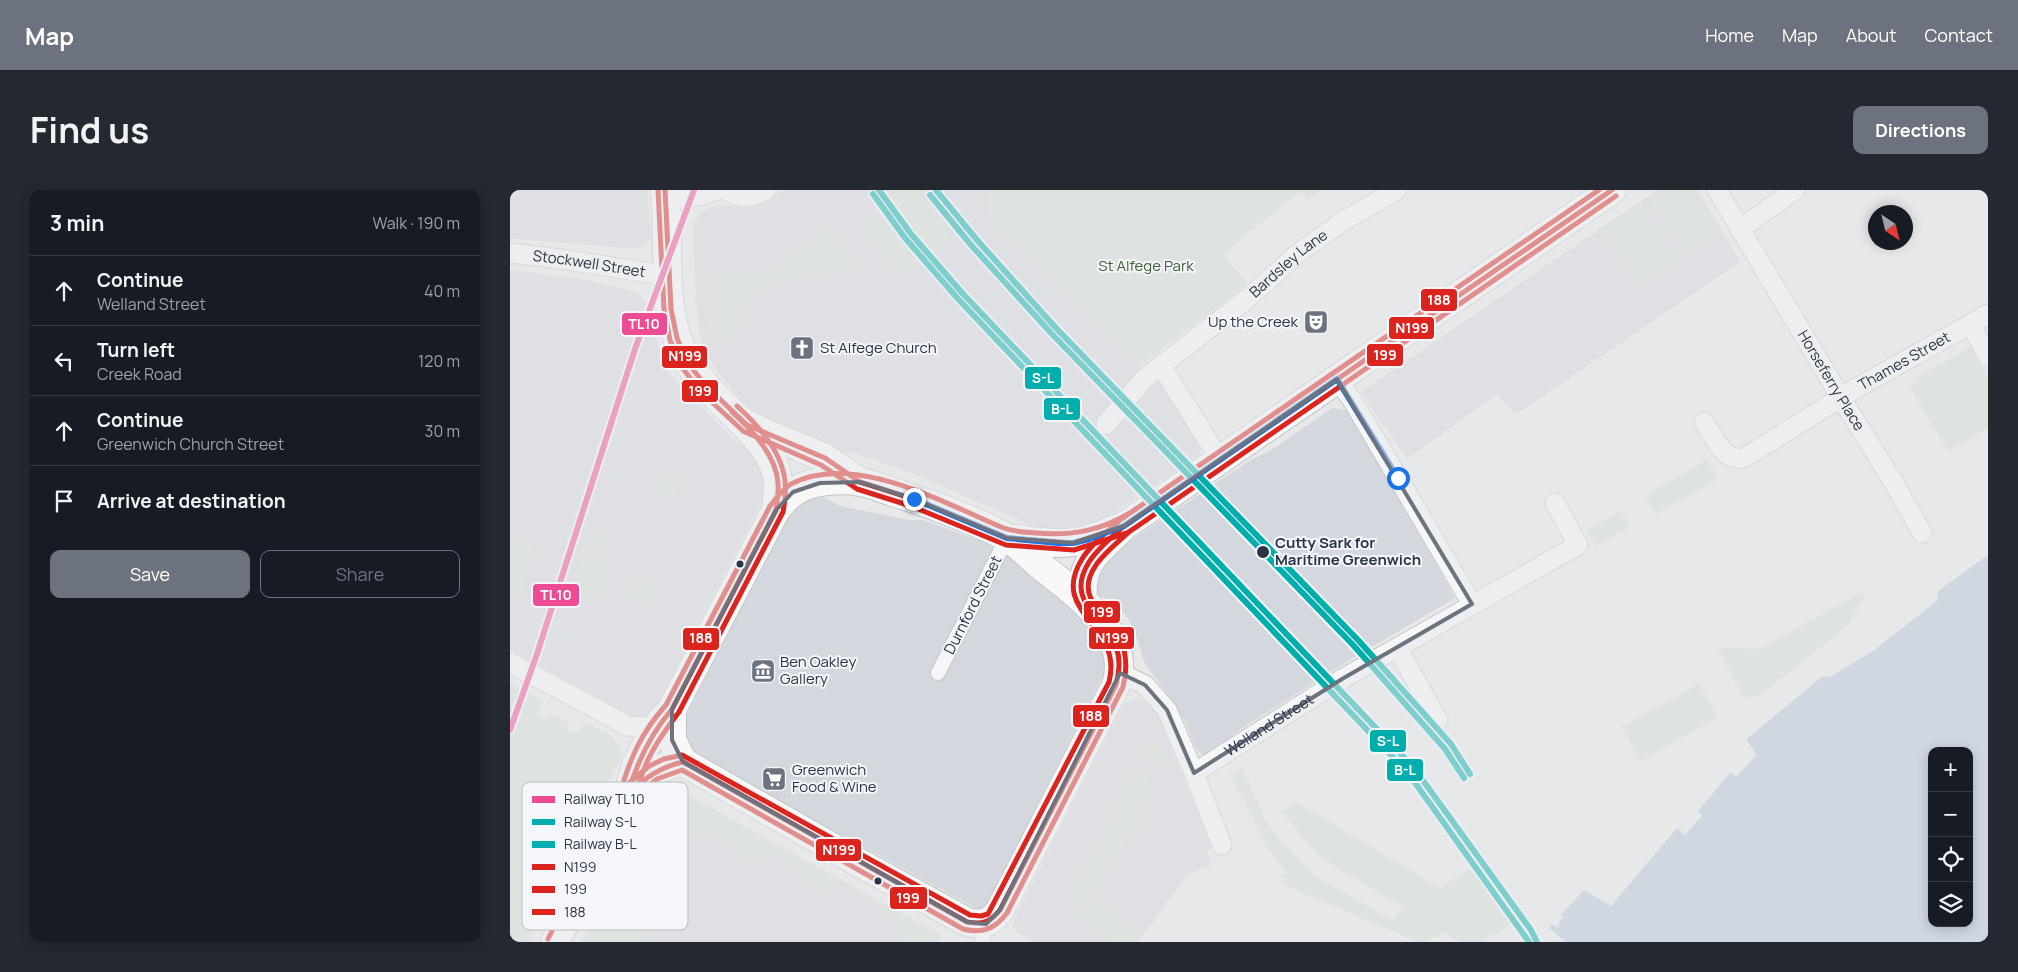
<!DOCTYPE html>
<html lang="en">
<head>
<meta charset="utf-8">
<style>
	:root { --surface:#171b24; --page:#242831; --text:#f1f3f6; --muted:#9ea1a6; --line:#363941; --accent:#6c737f }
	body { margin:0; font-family:Manrope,sans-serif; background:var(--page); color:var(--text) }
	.controls { position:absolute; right:15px; bottom:15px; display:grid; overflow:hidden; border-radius:10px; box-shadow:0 2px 12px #0003 }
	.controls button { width:45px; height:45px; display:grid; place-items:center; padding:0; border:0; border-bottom:1px solid var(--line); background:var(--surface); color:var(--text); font:25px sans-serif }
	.compass { position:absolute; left:1358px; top:15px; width:45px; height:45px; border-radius:50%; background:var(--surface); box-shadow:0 2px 12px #0003; rotate:145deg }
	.stop { position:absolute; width:15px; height:15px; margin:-11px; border:4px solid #1a73e8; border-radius:50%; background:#fff }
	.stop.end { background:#1a73e8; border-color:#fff; box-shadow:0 1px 5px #0008 }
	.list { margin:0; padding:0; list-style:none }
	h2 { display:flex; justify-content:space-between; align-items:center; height:65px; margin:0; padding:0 20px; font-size:21px }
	h2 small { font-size:16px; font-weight:400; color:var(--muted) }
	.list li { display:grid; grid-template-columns:32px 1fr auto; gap:15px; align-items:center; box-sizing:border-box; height:70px; padding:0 20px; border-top:1px solid var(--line) }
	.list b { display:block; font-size:19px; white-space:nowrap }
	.list p { margin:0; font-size:16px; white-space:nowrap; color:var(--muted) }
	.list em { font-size:16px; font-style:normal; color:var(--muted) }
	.actions { display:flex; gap:10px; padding:15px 20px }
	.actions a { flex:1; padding:11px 0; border:1px solid var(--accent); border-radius:10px; text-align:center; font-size:18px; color:var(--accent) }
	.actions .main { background:var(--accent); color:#fff }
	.icon { flex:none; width:28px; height:28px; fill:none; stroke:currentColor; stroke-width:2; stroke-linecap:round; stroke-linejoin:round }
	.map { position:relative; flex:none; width:1478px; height:752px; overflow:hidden; border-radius:10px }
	header { display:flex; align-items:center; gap:30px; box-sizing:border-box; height:70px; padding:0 25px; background:var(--accent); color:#fff }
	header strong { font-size:24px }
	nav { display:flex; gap:28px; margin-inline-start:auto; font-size:18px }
	.intro { display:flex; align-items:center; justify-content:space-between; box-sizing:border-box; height:120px; padding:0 30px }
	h1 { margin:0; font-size:35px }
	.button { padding:12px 22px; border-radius:10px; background:var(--accent); color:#fff; font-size:18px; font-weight:700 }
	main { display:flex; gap:30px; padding:0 30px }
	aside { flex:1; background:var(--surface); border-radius:10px; box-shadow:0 2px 12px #0003 }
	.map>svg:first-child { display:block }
	.built { fill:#d4d7dd }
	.green { fill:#d6ded6 }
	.water { fill:#b4c4d5; fill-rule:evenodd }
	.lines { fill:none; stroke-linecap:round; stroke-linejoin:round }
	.pedestrian-casing { stroke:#c4c6c8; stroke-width:16 }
	.minor-casing { stroke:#c4c6c8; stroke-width:21 }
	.primary-casing { stroke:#c2c5c8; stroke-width:30 }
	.pedestrian { stroke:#f5f6f7; stroke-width:14 }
	.minor { stroke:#f5f6f7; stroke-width:19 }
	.primary { stroke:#f8f8f8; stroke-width:28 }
	.bus-1-casing { stroke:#f4f6f9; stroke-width:9 }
	.bus-2-casing { stroke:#f4f6f9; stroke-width:9 }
	.bus-3-casing { stroke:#f4f6f9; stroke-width:9 }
	.bus-1 { stroke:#dc241f; stroke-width:5 }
	.bus-2 { stroke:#dc241f; stroke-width:5 }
	.bus-3 { stroke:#dc241f; stroke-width:5 }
	.rail-1-casing { stroke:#f4f6f9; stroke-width:10 }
	.rail-2-casing { stroke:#f4f6f9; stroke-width:10 }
	.rail-3-casing { stroke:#f4f6f9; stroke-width:10 }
	.rail-1 { stroke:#ee4b95; stroke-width:6 }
	.rail-2 { stroke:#00afad; stroke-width:6 }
	.rail-3 { stroke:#00afad; stroke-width:6 }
	.route { stroke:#1a73e8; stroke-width:6 }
	.marked { fill:none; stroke:#6c737f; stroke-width:4; stroke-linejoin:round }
	.stop-dot { fill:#2b3445; stroke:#f4f6f9; stroke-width:2 }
	.labels { text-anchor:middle; stroke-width:4; stroke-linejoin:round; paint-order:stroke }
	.street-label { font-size:15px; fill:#2b3445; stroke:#f4f6f9 }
	.park-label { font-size:15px; fill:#3f6138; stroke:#f4f6f9 }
	.poi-label { font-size:15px; fill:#2b3445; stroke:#f4f6f9; text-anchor:start }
	.stop-label { font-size:15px; font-weight:bold; fill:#2b3445; stroke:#f4f6f9; text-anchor:start }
	.key { fill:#f4f6f9; stroke:#b8bcc3; stroke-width:1 }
	.key-label { font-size:14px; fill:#2b3445 }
	.line-badge { stroke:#f4f6f9; stroke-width:2 }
	.badge-label { font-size:14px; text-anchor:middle; font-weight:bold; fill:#fff }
</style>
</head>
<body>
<header>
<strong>Map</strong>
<nav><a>Home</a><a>Map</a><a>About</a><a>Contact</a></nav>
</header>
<div class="intro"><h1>Find us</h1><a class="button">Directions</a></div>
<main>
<aside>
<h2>3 min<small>Walk · 190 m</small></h2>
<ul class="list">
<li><svg class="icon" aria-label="ahead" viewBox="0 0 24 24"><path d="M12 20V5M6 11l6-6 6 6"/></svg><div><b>Continue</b><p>Welland Street</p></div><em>40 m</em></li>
<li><svg class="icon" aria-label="left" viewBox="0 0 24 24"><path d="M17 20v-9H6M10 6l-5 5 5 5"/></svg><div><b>Turn left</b><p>Creek Road</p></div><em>120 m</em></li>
<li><svg class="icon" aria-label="ahead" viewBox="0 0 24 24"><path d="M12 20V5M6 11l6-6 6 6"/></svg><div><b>Continue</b><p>Greenwich Church Street</p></div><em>30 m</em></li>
<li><svg class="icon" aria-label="arrive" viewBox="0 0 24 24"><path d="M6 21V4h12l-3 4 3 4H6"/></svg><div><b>Arrive at destination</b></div></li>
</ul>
<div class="actions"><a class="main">Save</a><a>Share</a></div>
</aside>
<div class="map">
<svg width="1478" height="752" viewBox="0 0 1478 752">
	<rect width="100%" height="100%" fill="#e6e8ea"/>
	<path class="built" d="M0 0H137L141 47 136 55 127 59 0 48Z
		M274 0H477L483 37 507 55 628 177 648 191 668 215 690 255 689 266 592 330 570 340 530 339 402 283 345 263 328 262 254 231 230 209 206 180 191 152 186 115 183 40 188 26 200 17 208 15 240 18 250 14Z
		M1147 0H1187L1230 72 1005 225 987 204 897 269 851 202Z
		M0 80 76 90 123 101 130 105 139 116 152 172 159 184 225 251 244 264 257 283 255 305 143 524 138 528H126L0 460Z
		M822 218 836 220 841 225 945 408 838 471 723 544 721 550 697 565H693L686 559 675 532 664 513 634 472 628 451 618 428 610 418 586 403 583 388 589 372 736 273 766 257Z
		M308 304 330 316 399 330H413L468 350 503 366 531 385 590 449 596 474 594 484 476 715 473 719H467L204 575 179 559 171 536 280 322 284 315Z
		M626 509 639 513 648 525 702 658 696 661 702 674 679 684 627 752H522L504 740 503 736 504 729 611 519 615 513Z
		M157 599 172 602 431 745 430 752H72L142 612 151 601Z"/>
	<path class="green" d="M390 0H408L439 40 436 45 438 51 419 70 396 84 391 80 385 82 353 42 356 36 354 30 373 11Z
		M477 0H813L798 10 792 1 738 43 713 66 738 94 628 177 507 55 483 37Z
		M1160 0H1182L1210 42 1176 66 1141 13Z
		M1131 13 1170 70 1130 97 1091 40Z
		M319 38 351 78 265 91 249 99 230 121 237 130 206 155 199 134 204 80 245 86 262 82Z
		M1461 157 1478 187V238L1438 261 1399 196 1409 191 1407 187Z
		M1197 270 1208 289 1146 324 1135 305Z
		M156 281 172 291 161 312 142 301Z
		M1111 321 1120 337 1086 356 1077 340Z
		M79 341 97 348 87 367 101 375 80 412 60 403Z
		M0 344 22 356 11 406 3 402 0 407Z
		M125 387 148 397 137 417 115 406Z
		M1352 402 1355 406 1337 436 1250 506 1237 507 1234 508 1208 459C1223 455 1236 461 1251 458Z
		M0 494 33 511 27 524 37 529 40 523 59 533 56 539 67 544 74 532C89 540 120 549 109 571L18 752H0Z
		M1189 494 1208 527 1131 571 1112 537Z
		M635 552 654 562 659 573 651 577 632 567 637 558 633 555Z
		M732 577 755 630 779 660 802 684 882 730 894 718 816 671 793 648 771 620 785 611 930 698 974 670 993 703 1016 722 987 745 984 742 972 752H950L934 742 917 752H908L778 697 771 686 776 683 758 658 720 585Z
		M621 579 636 587 640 595 635 597 639 606 634 608 630 616 641 644 625 635 605 669 602 668 581 709 632 744 627 752H606L600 746 597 750 590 745 593 741 586 736 583 741 576 736 579 732 572 727 569 731 562 727 572 712 561 707 567 697 562 694 564 691 568 693 574 682 569 680 571 677 575 679 581 669 576 666 578 663 583 665 588 654 584 652 585 649 590 651 595 641 591 638 592 635 597 637 602 627 598 625 599 621 604 623 609 613 605 610 606 607 611 609 616 599 612 597 614 593 618 595 623 586 619 583Z
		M157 599 172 602 329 689C325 697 322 702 312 700L265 663 243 672C229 665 222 649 206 644 158 630 143 722 133 752H72L142 612 151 601Z
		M344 697 431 745 430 752H393C383 723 371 717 345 703Z"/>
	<path class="water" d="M1478 365V752H1056L1039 738 1042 734 1046 737 1049 736V732L1053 727 1051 725 1074 700 1101 716 1167 638 1175 645 1192 626 1188 621 1221 582 1226 587 1246 566V563L1237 551 1238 548 1313 486 1320 487 1363 461 1427 411 1428 401ZM1422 561H1459V733H1422Z"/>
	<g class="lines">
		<defs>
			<path id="pedestrian" d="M428 483 497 348
				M472 752 476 734"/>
			<g id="minor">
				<path d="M216 0C230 10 242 8 256 0"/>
				<path id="s1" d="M1207 0 1331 208 1384 293 1412 343"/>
				<path d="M156 10 192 5 209 0"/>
				<path d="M1230 39 1285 0"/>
				<path id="s2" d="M0 63 51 69 159 86"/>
				<path d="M1460 134 1478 166"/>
				<path d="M651 175 710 270"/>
				<path d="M827 189 844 213 962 414"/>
				<path id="s3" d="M1194 232C1204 247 1213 272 1234 268L1343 200 1478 124"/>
				<path id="s4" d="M596 234 634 189 737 109 792 60 835 30 887 0"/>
				<path d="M887 458 928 530"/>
				<path d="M0 473 118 536 145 538"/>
				<path d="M610 483 635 495 657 520 684 583 712 655"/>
				<path id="s5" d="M684 583 832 489 1068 355 1045 313"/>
			</g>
			<path id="primary" d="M155 0C160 47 152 104 167 148 173 166 184 182 197 197 219 223 266 255 268 293 268 302 267 311 266 320
				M237 235 315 268 350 292
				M497 348C519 350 542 355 564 352 579 350 594 344 608 338
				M573 409C570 370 588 362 614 336L1102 0
				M118 604C136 586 147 576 173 572
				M45 752 118 604 126 575 145 538 162 519 266 320C275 309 284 299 298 295 313 290 335 289 351 292 362 294 373 299 383 302 421 314 461 328 496 347 508 354 520 367 531 376 566 404 623 443 606 495L490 720C481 733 473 736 457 732L348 672 173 572 162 550V519"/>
		</defs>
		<use href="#pedestrian" class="pedestrian-casing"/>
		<use href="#minor" class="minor-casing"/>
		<use href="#primary" class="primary-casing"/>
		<use href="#pedestrian" class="pedestrian"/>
		<use href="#minor" class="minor"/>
		<use href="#primary" class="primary"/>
		<defs>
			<path id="bus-1" d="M155 0 161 119 167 148 177 172 196 196 237 235 315 268 350 292 404 309 497 348 563 353 614 336 622 331
				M118 604C135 588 150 577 173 572L457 732C472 735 481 732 490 720L606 495C609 482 611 470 606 457 594 425 554 412 579 372 588 358 602 347 614 336L1102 0
				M118 604C127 571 140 545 162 519L266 320C267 311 269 302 268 293 266 265 242 240 222 222"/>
			<path id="bus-2" d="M148 0 154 119 160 150 171 176 190 201 233 241 311 275 347 299 401 316 496 355 564 360 617 343 626 337
				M125 606C135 570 146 552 169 522L273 322C275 312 276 301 275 291 272 261 248 235 227 216
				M123 609 147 589 172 580 453 739C472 744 485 739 497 723L613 497C623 458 606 437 581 409 568 382 602 358 619 342L1106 6"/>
			<path id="bus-3" d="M109 606C120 569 130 544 156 515L260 316C266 308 273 299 281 294 343 261 434 313 491 337 503 342 514 342 526 343 561 346 590 341 620 323
				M38 749 112 599 139 576 154 569 172 565 460 725 471 726 478 724 599 492C614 434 538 424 572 369 581 354 597 342 610 330L1089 0"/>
		</defs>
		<use href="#bus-1" class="bus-1-casing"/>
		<use href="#bus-2" class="bus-2-casing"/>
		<use href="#bus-3" class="bus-3-casing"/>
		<use href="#bus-1" class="bus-1"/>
		<use href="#bus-2" class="bus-2"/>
		<use href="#bus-3" class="bus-3"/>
		<defs>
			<path id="rail-1" d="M0 540 27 464 125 159 184 0"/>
			<path id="rail-2" d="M369 0 401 44 454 105 904 578 1021 740 1027 752
				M426 0 467 50 546 138 849 451 941 554 960 584"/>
			<path id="rail-3" d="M363 4 395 48 449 110 898 583 1019 752
				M420 5 461 55 541 143 844 456 935 559 954 588"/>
		</defs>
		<use href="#rail-1" class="rail-1-casing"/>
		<use href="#rail-2" class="rail-2-casing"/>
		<use href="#rail-3" class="rail-3-casing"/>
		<use href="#rail-1" class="rail-1"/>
		<use href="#rail-2" class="rail-2"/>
		<use href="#rail-3" class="rail-3"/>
	</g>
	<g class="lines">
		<path class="route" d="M404 309 497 348 548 353H563L579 349 614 336 827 189 888 288"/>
	</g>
	<path d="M0 0H1478V752H0ZM827 189 962 414 832 489 684 583 657 520 635 495 610 483 490 720 476 734 457 732 173 572 162 550V519L266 320 283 302 310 293 350 292 404 309 497 348 563 353 614 336Z" fill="#e6e8ea" fill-opacity=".55" fill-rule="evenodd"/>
	<path class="marked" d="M827 189 962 414 832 489 684 583 657 520 635 495 610 483 490 720 476 734 457 732 173 572 162 550V519L266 320 283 302 310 293 350 292 404 309 497 348 563 353 614 336Z"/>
	<defs>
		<symbol id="theatre-square" viewBox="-11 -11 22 22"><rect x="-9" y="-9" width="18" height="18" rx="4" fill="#6c737f" stroke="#f4f6f9"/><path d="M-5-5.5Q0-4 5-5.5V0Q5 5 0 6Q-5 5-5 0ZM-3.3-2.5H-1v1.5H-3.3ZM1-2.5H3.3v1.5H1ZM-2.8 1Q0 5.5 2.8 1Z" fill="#fff"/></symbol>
		<symbol id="church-square" viewBox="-11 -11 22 22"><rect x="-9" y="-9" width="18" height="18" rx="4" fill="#6c737f" stroke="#f4f6f9"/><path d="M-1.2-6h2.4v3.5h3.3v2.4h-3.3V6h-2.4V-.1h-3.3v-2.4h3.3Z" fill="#fff"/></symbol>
		<symbol id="museum-square" viewBox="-11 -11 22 22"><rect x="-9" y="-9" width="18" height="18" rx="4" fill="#6c737f" stroke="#f4f6f9"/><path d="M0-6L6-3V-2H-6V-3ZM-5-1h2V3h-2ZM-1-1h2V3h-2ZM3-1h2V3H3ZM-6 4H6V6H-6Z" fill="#fff"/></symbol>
		<symbol id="supermarket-square" viewBox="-11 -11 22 22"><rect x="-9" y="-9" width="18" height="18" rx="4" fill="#6c737f" stroke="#f4f6f9"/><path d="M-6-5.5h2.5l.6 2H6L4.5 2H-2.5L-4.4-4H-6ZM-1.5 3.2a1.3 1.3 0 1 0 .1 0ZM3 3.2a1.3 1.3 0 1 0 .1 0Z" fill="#fff"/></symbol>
	</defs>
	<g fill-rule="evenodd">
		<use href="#theatre-square" x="792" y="118" width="28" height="28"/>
		<use href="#church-square" x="278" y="144" width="28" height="28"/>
		<use href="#museum-square" x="239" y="467" width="28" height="28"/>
		<use href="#supermarket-square" x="250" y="575" width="28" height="28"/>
	</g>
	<g class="stop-dot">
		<circle cx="753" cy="362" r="7"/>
		<circle cx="230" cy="374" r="4.5"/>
		<circle cx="368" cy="691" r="4.5"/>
	</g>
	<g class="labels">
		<g class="street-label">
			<text dy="5" stroke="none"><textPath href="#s2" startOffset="80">Stockwell Street</textPath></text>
			<text dy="5" stroke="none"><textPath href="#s4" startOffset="244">Bardsley Lane</textPath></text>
			<text dy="5" stroke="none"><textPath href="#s3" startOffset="245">Thames Street</textPath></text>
			<text dy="5" stroke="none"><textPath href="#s1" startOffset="222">Horseferry Place</textPath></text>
			<text transform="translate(463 415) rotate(-63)" y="5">Durnford Street</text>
			<text dy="5" stroke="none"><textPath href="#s5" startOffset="89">Welland Street</textPath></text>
		</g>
		<g class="park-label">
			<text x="636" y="81">St Alfege Park</text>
		</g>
		<g class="poi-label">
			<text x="788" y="137" text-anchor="end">Up the Creek</text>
			<text x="310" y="163">St Alfege Church</text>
			<text x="270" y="477">Ben Oakley<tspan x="270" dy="17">Gallery</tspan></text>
			<text x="282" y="585">Greenwich<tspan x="282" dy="17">Food &amp; Wine</tspan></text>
		</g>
		<g class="stop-label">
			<text x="765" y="358">Cutty Sark for<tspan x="765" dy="17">Maritime Greenwich</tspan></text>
		</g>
	</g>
	<rect x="12" y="592" width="166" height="148" rx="8" class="key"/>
	<rect x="22" y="606" width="23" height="7" fill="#ee4b95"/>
	<rect x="22" y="629" width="23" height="6" fill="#00afad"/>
	<rect x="22" y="651" width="23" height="7" fill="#00afad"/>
	<rect x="22" y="674" width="23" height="6" fill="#dc241f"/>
	<rect x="22" y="696" width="23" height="7" fill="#dc241f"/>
	<rect x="22" y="719" width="23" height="6" fill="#dc241f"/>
	<g class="key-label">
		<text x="54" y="614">Railway TL10</text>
		<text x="54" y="637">Railway S-L</text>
		<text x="54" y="659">Railway B-L</text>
		<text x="54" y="682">N199</text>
		<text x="54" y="704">199</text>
		<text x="54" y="727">188</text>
	</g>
	<g class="line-badge">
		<rect x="910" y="98" width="38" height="24" rx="5" fill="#dc241f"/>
		<rect x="111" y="122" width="47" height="24" rx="5" fill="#ee4b95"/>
		<rect x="878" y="126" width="47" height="24" rx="5" fill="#dc241f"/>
		<rect x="856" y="153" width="38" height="24" rx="5" fill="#dc241f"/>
		<rect x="151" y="155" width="47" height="24" rx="5" fill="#dc241f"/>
		<rect x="514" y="176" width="38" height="24" rx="5" fill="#00afad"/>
		<rect x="171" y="189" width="38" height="24" rx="5" fill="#dc241f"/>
		<rect x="533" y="207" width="38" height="24" rx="5" fill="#00afad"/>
		<rect x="22" y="393" width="48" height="24" rx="5" fill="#ee4b95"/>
		<rect x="573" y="410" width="38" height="24" rx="5" fill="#dc241f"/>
		<rect x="578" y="436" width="47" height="24" rx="5" fill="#dc241f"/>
		<rect x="172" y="437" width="38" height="24" rx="5" fill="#dc241f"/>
		<rect x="562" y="514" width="38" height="24" rx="5" fill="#dc241f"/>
		<rect x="859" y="539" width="38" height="24" rx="5" fill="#00afad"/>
		<rect x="876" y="568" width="38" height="24" rx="5" fill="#00afad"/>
		<rect x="305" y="648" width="47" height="24" rx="5" fill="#dc241f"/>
		<rect x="379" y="696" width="39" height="24" rx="5" fill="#dc241f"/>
	</g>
	<g class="badge-label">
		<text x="929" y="115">188</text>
		<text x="134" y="139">TL10</text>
		<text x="902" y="143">N199</text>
		<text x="875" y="170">199</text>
		<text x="175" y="171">N199</text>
		<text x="533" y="193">S-L</text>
		<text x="190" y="206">199</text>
		<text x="552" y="224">B-L</text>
		<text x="46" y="410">TL10</text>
		<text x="592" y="427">199</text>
		<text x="602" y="453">N199</text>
		<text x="191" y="453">188</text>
		<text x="581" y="531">188</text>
		<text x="878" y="556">S-L</text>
		<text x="895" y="585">B-L</text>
		<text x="329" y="665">N199</text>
		<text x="398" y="713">199</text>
	</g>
</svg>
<div class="controls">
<button>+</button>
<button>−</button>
<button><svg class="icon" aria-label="locate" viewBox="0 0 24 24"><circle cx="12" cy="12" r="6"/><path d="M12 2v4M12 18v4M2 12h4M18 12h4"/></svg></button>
<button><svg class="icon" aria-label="layers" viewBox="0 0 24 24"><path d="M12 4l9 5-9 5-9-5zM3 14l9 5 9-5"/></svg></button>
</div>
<svg class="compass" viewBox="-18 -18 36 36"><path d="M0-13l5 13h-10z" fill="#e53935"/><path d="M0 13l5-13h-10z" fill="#9ea1a6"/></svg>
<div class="stop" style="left:888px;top:288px"></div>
<div class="stop end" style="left:404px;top:309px"></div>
</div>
</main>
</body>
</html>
